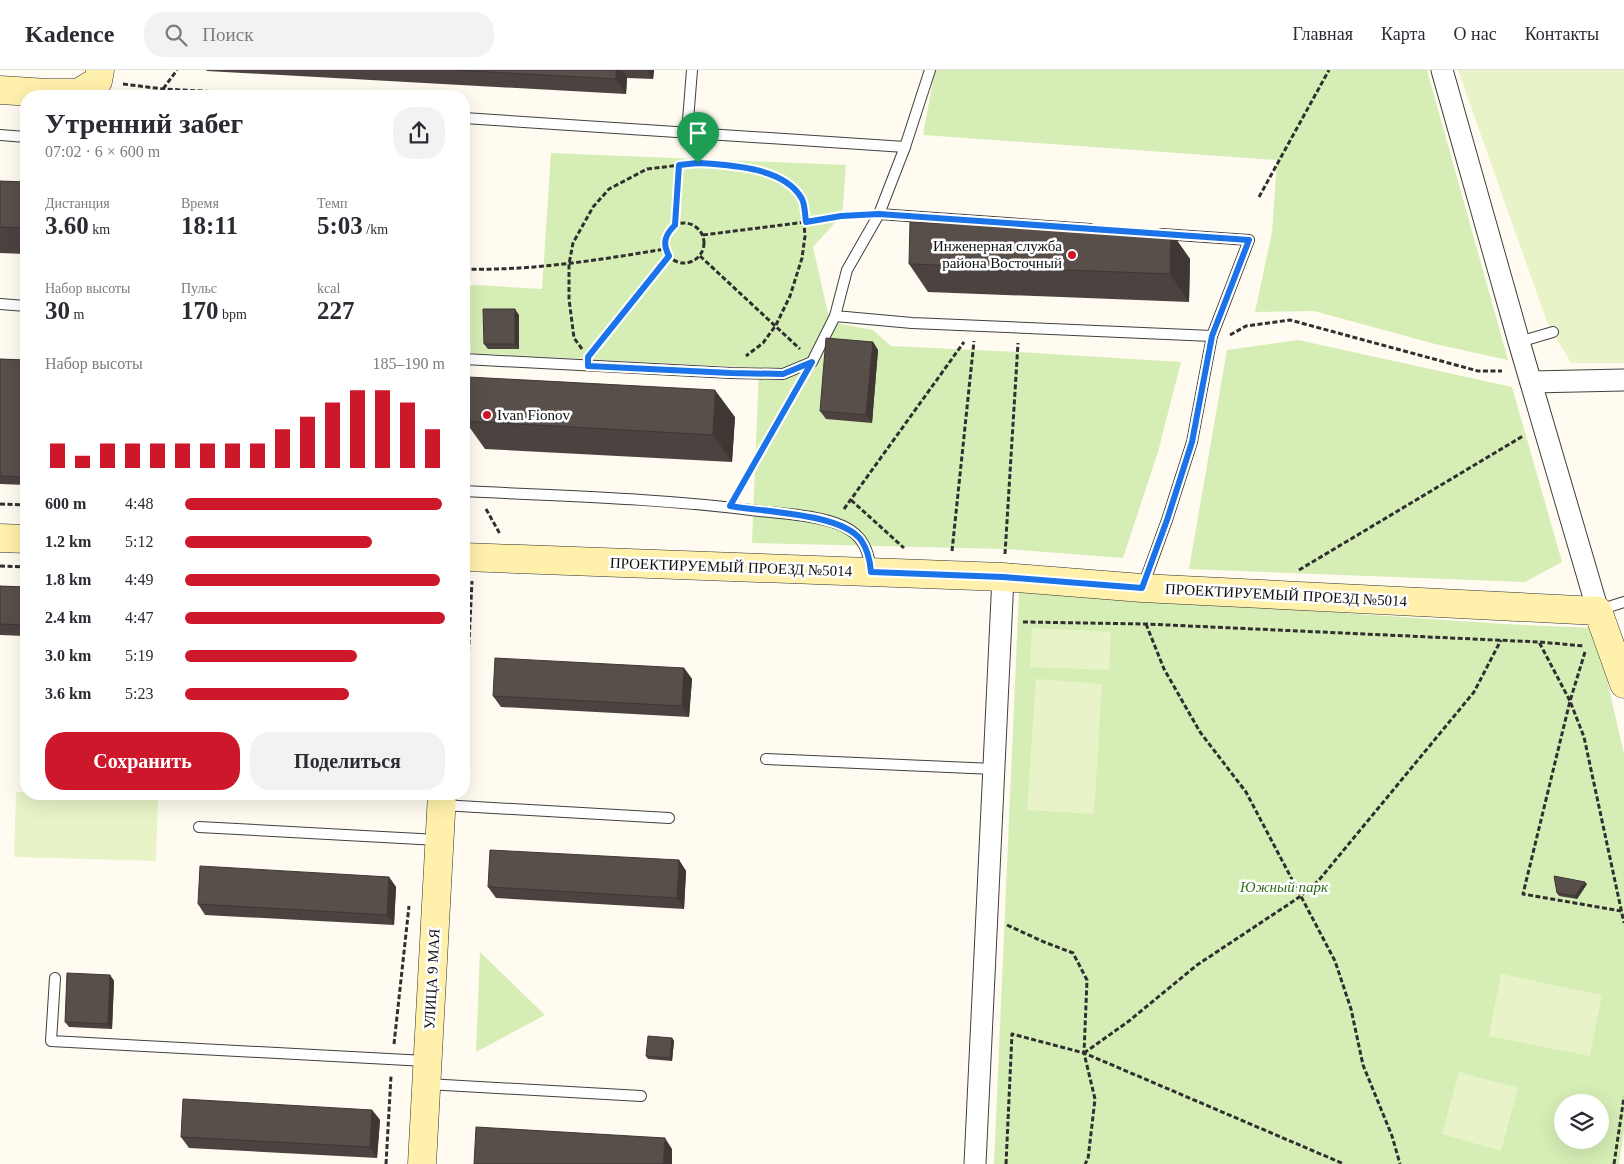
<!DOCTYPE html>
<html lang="ru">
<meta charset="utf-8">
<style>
body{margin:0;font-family:"Times New Roman",serif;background:#f2f2f3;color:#2b2b33;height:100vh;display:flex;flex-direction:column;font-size:19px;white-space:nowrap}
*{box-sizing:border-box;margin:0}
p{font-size:16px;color:#7c7c81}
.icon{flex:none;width:28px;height:28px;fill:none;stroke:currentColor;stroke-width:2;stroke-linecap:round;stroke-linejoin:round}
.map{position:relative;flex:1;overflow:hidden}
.side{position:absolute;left:20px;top:20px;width:450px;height:710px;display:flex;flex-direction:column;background:#fff;border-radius:20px;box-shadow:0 5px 20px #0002}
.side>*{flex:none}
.fabs{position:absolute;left:1554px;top:1024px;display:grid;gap:10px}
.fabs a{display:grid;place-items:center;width:55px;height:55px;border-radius:50%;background:#fff;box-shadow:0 5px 20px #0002;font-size:25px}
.pin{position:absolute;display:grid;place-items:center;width:42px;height:42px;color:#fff;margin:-51px -21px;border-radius:50% 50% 50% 0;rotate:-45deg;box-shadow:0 0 5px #0007}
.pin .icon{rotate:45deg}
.round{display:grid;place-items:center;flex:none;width:52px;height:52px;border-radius:20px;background:#f2f2f3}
.overview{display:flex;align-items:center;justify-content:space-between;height:85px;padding:0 25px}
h1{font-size:28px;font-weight:600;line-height:38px}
.figures{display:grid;grid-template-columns:repeat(3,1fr);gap:8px;height:85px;padding:5px 25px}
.figures div{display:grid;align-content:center}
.figures b{font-size:25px;font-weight:600}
.figures small{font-size:14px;font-weight:400}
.figures p{font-size:14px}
.chart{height:140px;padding:10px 25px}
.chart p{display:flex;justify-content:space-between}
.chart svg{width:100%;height:90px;margin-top:5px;stroke:#cd182b;stroke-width:6}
.cta{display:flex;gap:10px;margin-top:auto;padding:10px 25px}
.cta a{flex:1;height:58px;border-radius:20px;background:#cd182b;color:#fff;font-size:20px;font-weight:600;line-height:58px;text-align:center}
.cta a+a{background:#f2f2f3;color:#2b2b33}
ul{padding:0 25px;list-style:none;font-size:16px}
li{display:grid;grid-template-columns:80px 60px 1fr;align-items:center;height:38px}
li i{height:12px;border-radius:6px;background:#cd182b}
header{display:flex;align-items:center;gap:30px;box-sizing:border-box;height:70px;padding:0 25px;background:#fff;border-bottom:1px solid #e1e1e2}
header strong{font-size:24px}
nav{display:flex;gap:28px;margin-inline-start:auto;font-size:18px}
.search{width:350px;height:45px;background:#f2f2f3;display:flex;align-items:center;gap:12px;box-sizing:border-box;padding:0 18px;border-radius:20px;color:#7c7c81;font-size:19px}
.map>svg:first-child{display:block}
</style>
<header>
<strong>Kadence</strong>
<div class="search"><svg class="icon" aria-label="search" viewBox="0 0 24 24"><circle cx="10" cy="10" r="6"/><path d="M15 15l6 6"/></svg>Поиск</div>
<nav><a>Главная</a><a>Карта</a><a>О нас</a><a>Контакты</a></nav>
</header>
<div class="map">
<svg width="1624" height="1094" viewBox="0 0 1624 1094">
<rect width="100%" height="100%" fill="#fffbf0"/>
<g fill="#d6eeb5" fill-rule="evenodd">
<path d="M935 0H1427L1508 290 1435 274 1314 241 1255 242 1272 162 1277 90 923 65Z"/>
<path d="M551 83 846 95 843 137 841 146 813 177 830 252 873 260 891 276 1018 282 1181 292 1158 382 1123 488 1005 479 752 473 759 298 471 283 466 216 477 215 542 219Z"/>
<path d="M1298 270 1512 317 1562 492 1525 512 1189 499 1227 280Z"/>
<path d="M1019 521 1504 554 1595 558 1624 684V1061L1619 1094H994ZM1562 1032H1600V1070H1562Z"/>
<path d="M480 882 545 945 476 982Z"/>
</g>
<g fill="#e8f4c8">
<path d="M1458 0H1624V293H1571L1547 252Z"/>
<path d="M1032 558 1111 562 1109 600 1030 597Z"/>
<path d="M1036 609 1102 614 1094 744 1027 740Z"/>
<path d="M16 722H26V724L158 727 156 791 14 787Z"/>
<path d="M1501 904 1602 925 1590 986 1489 966Z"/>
<path d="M1459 1002 1518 1018 1501 1081 1442 1064Z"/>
</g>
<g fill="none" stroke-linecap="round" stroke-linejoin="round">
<defs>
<g id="lane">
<path d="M930 0 905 77 879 144 847 200 835 246 912 253 1212 266 1192 372 1167 450 1143 516"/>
<path d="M464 48 905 77"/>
<path d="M687 63 692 0"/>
<path d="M0 65 26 67"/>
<path d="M879 144 1090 159"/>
<path d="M1162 164 1249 170 1212 266"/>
<path d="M0 234 26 236"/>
<path d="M1519 272 1553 262"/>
<path d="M464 289 731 303 783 304 812 292 835 246"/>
<path d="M464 421C559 426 656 428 751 440 781 444 815 444 843 456 864 466 869 482 871 502"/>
<path d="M1599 540 1624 532"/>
<path d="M766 689 994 699"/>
<path d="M442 735 669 748"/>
<path d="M199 757 438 770"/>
<path d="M55 908 51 971 426 991"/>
<path d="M427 1014 641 1026"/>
</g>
<g id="street">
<path d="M1442 0 1519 272 1598 541"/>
<path d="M1531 312 1624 310"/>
<path d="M975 1094 1003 507"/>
</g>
<g id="secondary">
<path d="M0 20 48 23H78L98 11 100 0"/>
<path d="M0 468 26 469"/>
<path d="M464 487 1003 507 1142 518 1598 541 1624 614"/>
<path d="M422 1094 442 724"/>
</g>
</defs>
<use href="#lane" stroke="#414141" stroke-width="12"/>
<use href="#street" stroke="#414141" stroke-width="23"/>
<use href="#secondary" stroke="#303030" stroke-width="29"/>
<g stroke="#303030" stroke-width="3" stroke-dasharray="5 2.5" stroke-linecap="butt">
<path d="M123 14 163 19 300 26"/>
<path d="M162 26 163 19 177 0"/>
<path d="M1259 127 1329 0"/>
<circle cx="684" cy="173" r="20"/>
<path d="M675 155 679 95"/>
<path d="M703 165 861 145"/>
<path d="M700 186 800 279"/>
<path d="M464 199C532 201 598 190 665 179"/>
<path d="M1230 265 1246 256 1290 250 1478 301H1502"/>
<path d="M582 279 574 268 569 229V194L573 173 593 137 609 119 647 99 698 93 749 99 773 104 791 115 802 129 805 166 802 188 790 226 776 255 763 273 746 286"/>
<path d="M593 281 669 186"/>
<path d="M738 422 798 317"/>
<path d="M851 430 904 478"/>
<path d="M0 434 26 435"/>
<path d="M486 439 500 464"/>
<path d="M844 439 964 272"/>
<path d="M952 481 974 271"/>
<path d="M1005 484 1018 273"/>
<path d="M0 496 26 497"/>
<path d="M1299 500 1523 366"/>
<path d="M1023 552 1146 554 1539 572 1570 631 1584 667 1624 853"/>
<path d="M1146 554 1164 599 1200 662 1246 722 1335 891 1351 939 1363 995 1392 1066 1400 1094"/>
<path d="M1540 572 1584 576"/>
<path d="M1585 582 1570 631 1523 824 1621 841"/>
<path d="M464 672 472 511"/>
<path d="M1007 855 1044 872 1073 883 1087 910 1084 983 1095 1029 1088 1089 1085 1094"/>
<path d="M394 974 409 836"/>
<path d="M1084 983 1129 951 1197 895 1301 826 1319 810 1474 622 1501 570"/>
<path d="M386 1094 391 1006"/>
<path d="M1006 1094 1012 964 1084 983 1344 1094"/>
<path d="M1614 1094 1624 1027"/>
</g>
<use href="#lane" stroke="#fff" stroke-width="10"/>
<use href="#street" stroke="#fff" stroke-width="21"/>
<use href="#secondary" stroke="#fff1ab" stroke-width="28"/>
</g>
<g fill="#4c4340">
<path d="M206 0H654L653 9 627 8 626 24 207 1Z"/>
<path d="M0 111 26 112V184L0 183Z"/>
<path d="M1171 162 1190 189 1189 232 928 222 909 194Z"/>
<path d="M519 245V279H488L484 274Z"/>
<path d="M873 272 878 280 872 353 826 349 820 341Z"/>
<path d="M0 289 26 290V415L0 414Z"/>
<path d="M735 347 732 392 485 379 465 351Z"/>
<path d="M0 516 26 517V566L0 565Z"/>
<path d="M684 598 692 609 689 647 501 637 493 626Z"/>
<path d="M679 790 686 801 684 839 496 828 488 817Z"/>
<path d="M389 807 396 817 394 855 205 845 198 834Z"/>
<path d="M1587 814 1577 829 1559 826 1557 823Z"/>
<path d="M110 905 114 911 112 959 69 957 65 952Z"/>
<path d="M672 968 674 971 672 991 648 989 646 986Z"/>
<path d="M372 1040 380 1050 377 1088 189 1078 181 1067Z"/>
</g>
<g fill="#3e3734">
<path d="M616 0H622L627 8 626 24 616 9Z"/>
<path d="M647 0H654L653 9Z"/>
<path d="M1171 162 1190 189 1189 232 1170 204Z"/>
<path d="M515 239 519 245V279L515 274Z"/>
<path d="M873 272 878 280 872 353 866 345Z"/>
<path d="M715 320 735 347 732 392 713 365Z"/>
<path d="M684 598 692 609 689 647 682 636Z"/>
<path d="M679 790 686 801 684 839 677 828Z"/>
<path d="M389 807 396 817 394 855 387 845Z"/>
<path d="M1585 812 1587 814 1577 829 1575 826Z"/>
<path d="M110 905 114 911 112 959 108 954Z"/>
<path d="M672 968 674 971 672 991 670 988Z"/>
<path d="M372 1040 380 1050 377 1088 370 1077Z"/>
<path d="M665 1068 672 1079V1094H663Z"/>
</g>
<g fill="#584e4a" stroke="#3e3734">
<path d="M452 0H616V9Z"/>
<path d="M0 111 26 112V158L0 157Z"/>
<path d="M910 152 1171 162 1170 204 909 194Z"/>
<path d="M483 239H515V274H484Z"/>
<path d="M826 268 873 272 866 345 820 341Z"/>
<path d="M0 289 26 290V407L0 406Z"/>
<path d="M468 307 715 320 713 365 465 351Z"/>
<path d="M0 516 26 517V555L0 554Z"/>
<path d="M495 588 684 598 682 636 493 626Z"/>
<path d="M490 780 679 790 677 828 488 817Z"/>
<path d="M200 796 389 807 387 845 198 834Z"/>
<path d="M1554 806 1585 812 1575 826 1557 823Z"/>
<path d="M67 903 110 905 108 954 65 952Z"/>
<path d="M648 966 672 968 670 988 646 986Z"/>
<path d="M183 1029 372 1040 370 1077 181 1067Z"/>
<path d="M476 1057 665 1068 663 1094H474Z"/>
</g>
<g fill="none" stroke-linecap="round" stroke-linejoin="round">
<defs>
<path id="route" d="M698 93C729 95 785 97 802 129 805 135 805 145 806 152L841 146 879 144 1249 170 1212 266 1192 372 1167 450 1142 518 1003 507 871 502C870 490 868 480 861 470 841 443 762 442 730 436L812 292 783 304 731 303 588 296V287L669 186C662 173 665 165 675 155L679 95Z"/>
</defs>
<use href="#route" stroke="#fff" stroke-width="10"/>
<use href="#route" stroke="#1a73e8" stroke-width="6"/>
</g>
<g fill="#cd182b" stroke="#fff" stroke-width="2">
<circle cx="1072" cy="185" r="5"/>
<circle cx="487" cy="345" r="5"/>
</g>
<g text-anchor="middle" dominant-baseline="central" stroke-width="5" stroke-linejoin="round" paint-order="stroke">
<g font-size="15" fill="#0e0e0e" stroke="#fff" text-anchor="end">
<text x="1062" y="176">Инженерная служба<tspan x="1062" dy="17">района Восточный</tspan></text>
<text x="497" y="345" text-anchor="start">Ivan Fionov</text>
</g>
<g font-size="15" fill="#0e0e0e" stroke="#fff">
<text transform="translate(731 497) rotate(2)">ПРОЕКТИРУЕМЫЙ ПРОЕЗД №5014</text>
<text transform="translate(1286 525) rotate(3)">ПРОЕКТИРУЕМЫЙ ПРОЕЗД №5014</text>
<text transform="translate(432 909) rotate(-87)">УЛИЦА 9 МАЯ</text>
</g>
<g font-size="15" font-style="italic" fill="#2f6d18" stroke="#fff">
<text x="1284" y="817">Южный парк</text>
</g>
</g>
</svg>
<div class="fabs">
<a><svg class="icon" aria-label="layers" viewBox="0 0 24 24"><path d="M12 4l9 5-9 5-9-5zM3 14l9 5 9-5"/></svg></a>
</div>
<div class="pin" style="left:698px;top:93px;background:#1e9e55"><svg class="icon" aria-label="arrive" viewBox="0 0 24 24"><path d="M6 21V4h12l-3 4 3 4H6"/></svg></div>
<section class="side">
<div class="overview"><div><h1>Утренний забег</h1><p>07:02 · 6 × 600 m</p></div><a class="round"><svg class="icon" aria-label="share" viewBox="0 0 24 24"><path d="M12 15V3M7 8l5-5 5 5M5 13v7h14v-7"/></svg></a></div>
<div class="figures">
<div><p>Дистанция</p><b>3.60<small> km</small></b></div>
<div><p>Время</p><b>18:11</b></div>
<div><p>Темп</p><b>5:03<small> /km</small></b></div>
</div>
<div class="figures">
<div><p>Набор высоты</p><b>30<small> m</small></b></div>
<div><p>Пульс</p><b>170<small> bpm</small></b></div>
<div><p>kcal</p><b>227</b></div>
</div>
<div class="chart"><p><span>Набор высоты</span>185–190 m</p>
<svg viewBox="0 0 160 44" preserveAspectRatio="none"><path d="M5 44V32M15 44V38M25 44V32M35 44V32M45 44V32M55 44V32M65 44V32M75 44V32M85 44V32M95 44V25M105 44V19M115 44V12M125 44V6M135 44V6M145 44V12M155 44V25"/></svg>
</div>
<ul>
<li><b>600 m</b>4:48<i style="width:99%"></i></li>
<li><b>1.2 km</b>5:12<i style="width:72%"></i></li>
<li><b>1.8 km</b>4:49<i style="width:98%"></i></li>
<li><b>2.4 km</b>4:47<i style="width:100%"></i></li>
<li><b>3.0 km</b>5:19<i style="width:66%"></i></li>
<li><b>3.6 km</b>5:23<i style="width:63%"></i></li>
</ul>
<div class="cta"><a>Сохранить</a><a>Поделиться</a></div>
</section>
</div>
